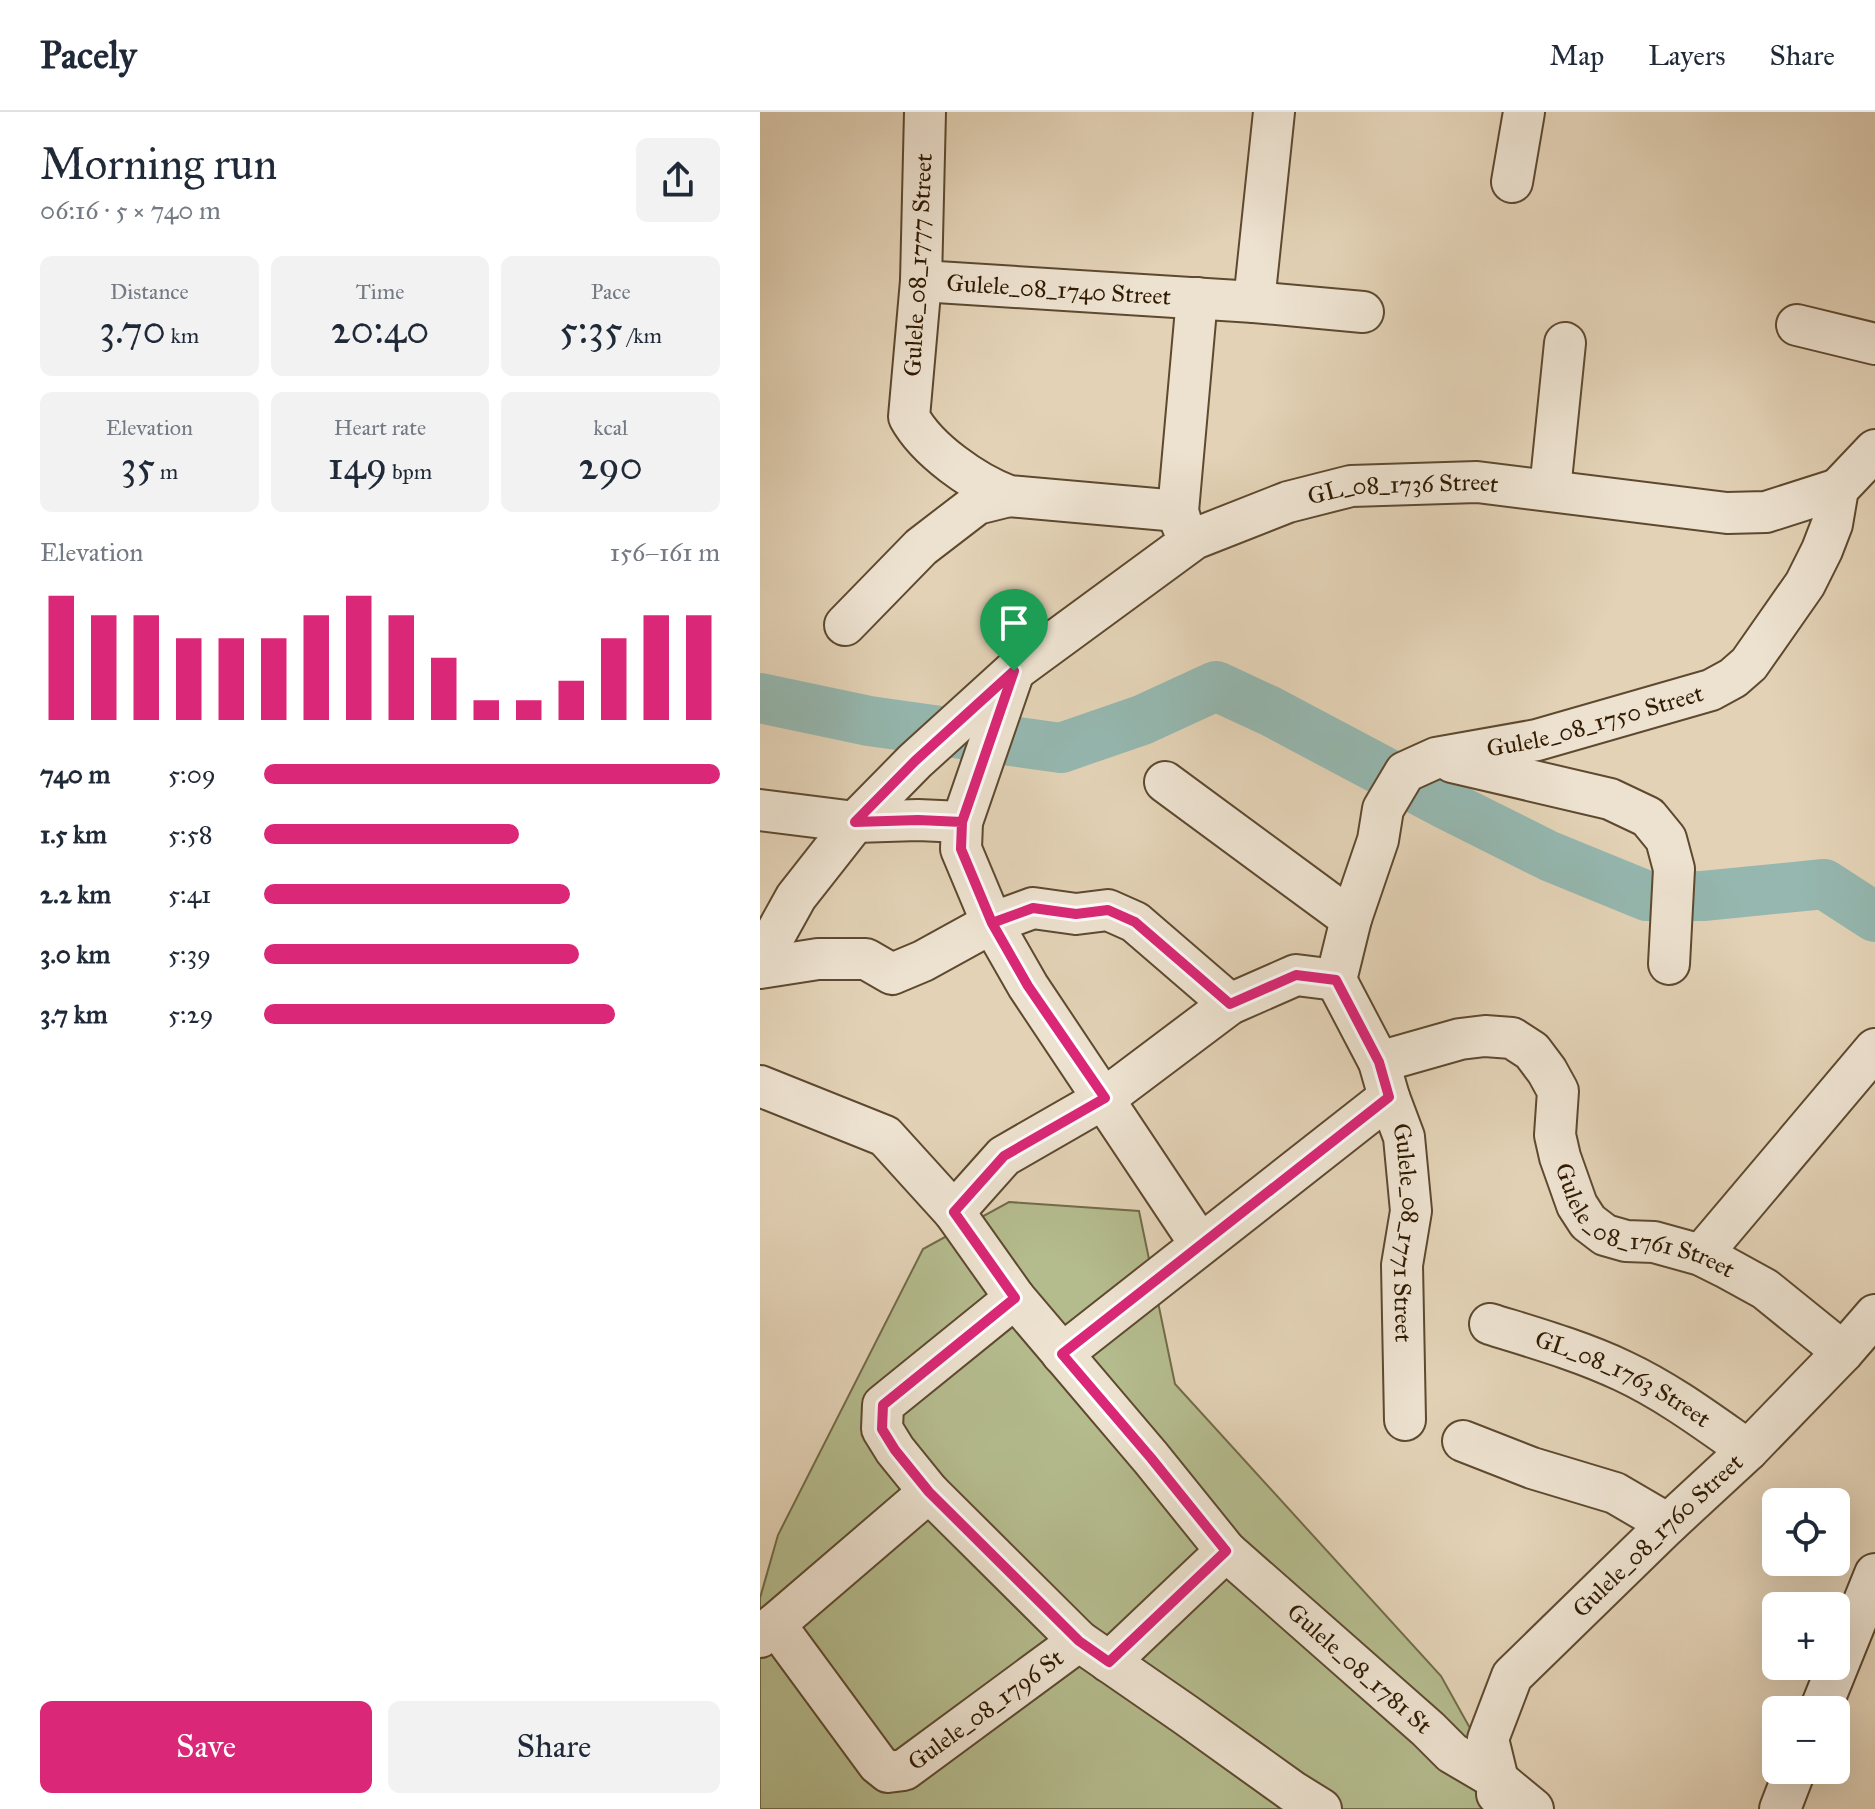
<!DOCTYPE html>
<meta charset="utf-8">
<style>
body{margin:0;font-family:"IM FELL Great Primer",serif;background:#f2f2f3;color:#1f2937;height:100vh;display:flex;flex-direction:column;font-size:30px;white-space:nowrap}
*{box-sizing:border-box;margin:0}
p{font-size:26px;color:#747a83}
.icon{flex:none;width:44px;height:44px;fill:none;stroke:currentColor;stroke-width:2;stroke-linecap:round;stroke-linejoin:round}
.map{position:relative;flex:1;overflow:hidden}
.panel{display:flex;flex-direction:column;background:#fff;width:760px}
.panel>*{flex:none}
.tools{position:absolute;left:1002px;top:1376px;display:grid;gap:16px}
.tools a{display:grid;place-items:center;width:88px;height:88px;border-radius:12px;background:#fff;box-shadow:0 8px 32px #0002;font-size:40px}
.pin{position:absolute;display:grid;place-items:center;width:68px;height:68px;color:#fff;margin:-82px -34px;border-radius:50% 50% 50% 0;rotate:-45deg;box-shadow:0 0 8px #0007}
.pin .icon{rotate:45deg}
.round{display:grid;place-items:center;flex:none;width:84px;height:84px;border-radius:12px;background:#f2f2f3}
.headline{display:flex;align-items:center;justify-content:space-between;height:136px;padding:0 40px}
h1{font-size:44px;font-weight:600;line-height:60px}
.stats{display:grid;grid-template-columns:repeat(3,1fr);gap:12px;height:136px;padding:8px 40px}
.stats div{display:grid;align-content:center;border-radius:12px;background:#f2f2f3;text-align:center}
.stats b{font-size:40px;font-weight:600}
.stats small{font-size:22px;font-weight:400}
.stats p{font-size:22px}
.chart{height:224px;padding:16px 40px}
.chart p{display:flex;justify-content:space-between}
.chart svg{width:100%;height:144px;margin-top:8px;stroke:#db2777;stroke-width:6}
.cta{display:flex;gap:16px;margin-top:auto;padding:16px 40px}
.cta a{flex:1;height:92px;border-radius:12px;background:#db2777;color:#fff;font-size:32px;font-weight:600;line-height:92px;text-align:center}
.cta a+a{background:#f2f2f3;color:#1f2937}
ul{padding:0 40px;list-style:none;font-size:26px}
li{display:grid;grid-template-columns:128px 96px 1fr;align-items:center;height:60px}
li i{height:20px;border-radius:10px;background:#db2777}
header{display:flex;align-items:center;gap:48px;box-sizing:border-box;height:112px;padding:0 40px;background:#fff;border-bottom:2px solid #e0e1e3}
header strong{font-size:38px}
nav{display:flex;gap:44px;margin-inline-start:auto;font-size:28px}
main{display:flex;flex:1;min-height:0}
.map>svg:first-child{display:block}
</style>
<header>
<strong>Pacely</strong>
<nav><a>Map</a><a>Layers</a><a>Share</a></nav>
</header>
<main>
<section class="panel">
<div class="headline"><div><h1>Morning run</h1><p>06:16 · 5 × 740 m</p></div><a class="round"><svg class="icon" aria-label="share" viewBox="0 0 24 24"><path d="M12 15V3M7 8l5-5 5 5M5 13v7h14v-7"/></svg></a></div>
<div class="stats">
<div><p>Distance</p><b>3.70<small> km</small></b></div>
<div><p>Time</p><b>20:40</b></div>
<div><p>Pace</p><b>5:35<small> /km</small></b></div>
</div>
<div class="stats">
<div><p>Elevation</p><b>35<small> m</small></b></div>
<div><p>Heart rate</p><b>149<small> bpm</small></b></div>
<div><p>kcal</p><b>290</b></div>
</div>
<div class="chart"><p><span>Elevation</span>156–161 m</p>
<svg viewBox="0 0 160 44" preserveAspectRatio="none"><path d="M5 44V6M15 44V12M25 44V12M35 44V19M45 44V19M55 44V19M65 44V12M75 44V6M85 44V12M95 44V25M105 44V38M115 44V38M125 44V32M135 44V19M145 44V12M155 44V12"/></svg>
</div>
<ul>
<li><b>740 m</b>5:09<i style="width:100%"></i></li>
<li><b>1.5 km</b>5:58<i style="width:56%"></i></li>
<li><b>2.2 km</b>5:41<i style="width:67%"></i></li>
<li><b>3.0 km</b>5:39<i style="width:69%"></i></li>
<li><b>3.7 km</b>5:29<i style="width:77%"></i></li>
</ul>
<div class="cta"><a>Save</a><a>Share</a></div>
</section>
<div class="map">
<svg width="1115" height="1697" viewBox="0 0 1115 1697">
<rect width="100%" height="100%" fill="#e3d2b6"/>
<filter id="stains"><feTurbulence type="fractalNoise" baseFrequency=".0025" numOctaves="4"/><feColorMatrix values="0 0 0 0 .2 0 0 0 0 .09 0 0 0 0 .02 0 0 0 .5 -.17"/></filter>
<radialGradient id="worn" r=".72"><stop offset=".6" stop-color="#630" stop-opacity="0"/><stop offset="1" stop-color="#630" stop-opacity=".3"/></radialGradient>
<path fill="#b4bb8d" stroke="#726b48" stroke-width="2" d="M249 1090 379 1099 415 1272 681 1564 755 1697H0V1486L18 1423 163 1137Z"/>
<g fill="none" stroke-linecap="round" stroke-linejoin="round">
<path stroke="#95b7af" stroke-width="50" d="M0 586 109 609 301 636 382 608 456 574 510 599 687 693 789 744 887 784H943L1064 772 1115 805"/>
<defs>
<g id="minor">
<path d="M165 0 161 169 149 305C167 338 214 371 249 384L418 399"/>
<path d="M752 70 764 0"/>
<path id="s1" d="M161 169 494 190 603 200"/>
<path d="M494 190 514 0"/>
<path d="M1037 213 1115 232"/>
<path d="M790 378 805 231"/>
<path d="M430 422 422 413 418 399 437 186"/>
<path d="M85 513 161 435 217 392 249 384"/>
<path d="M253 562 202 710 201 737 232 811 268 874 440 1132"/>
<path d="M692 650 850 687 888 705 906 727 914 757 909 852"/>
<path d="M405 670 591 807"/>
<path d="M0 698 95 710 158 708 202 710"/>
<path id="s2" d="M0 850 36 785 95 710 155 649 254 559 434 427 528 390 591 374 717 370 967 401 1006 400 1078 377"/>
<path d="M0 856 58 847H106L132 862 163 849 232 811 273 796 316 802 348 798 375 810 470 892"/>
<path id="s3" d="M576 868 591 807 618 728 623 697 645 660 676 646 777 628 951 578 973 566 989 552 1045 472 1062 438 1072 412 1078 377 1115 338"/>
<path id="s4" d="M576 868 619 950 629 985 644 1025 651 1099 642 1153 645 1308"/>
<path id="s5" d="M619 950 700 927 725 924 752 926 772 939 787 959 798 979 795 1023 800 1045 817 1093 828 1110 845 1123 866 1129 894 1130 941 1143 965 1155 1005 1177 1083 1240"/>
<path id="s6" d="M0 974 125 1024 194 1100 255 1186 391 1346 466 1439 668 1617 692 1641 738 1668 773 1697"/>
<path d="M194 1100 244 1044 345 986 470 892 536 863 576 868"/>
<path d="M941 1143 1115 937"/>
<path d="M255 1186 123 1293 122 1317 135 1338 169 1380 319 1529 426 1603 532 1679 561 1697"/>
<path id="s7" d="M730 1212C775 1226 821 1239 863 1259 908 1280 948 1310 988 1338"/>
<path d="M302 1242 629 985"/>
<path d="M703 1329 772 1356 855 1381 908 1412"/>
<path id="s8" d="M15 1512 118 1652 128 1660 144 1658 319 1529"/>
<path d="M0 1525 169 1380"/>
<path d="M349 1550 466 1439"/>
<path d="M1060 1598 1115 1462"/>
<path id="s9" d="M737 1682 738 1668 728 1627 752 1564 908 1412 988 1338 1083 1240 1115 1203"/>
<path d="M1020 1697 1035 1658"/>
</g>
</defs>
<use href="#minor" stroke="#5e492f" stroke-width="44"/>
<use href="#minor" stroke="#ede2d0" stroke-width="40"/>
</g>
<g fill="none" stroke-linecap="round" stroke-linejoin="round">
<defs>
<path id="route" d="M254 559 202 710 201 737 232 811 268 874 345 986 244 1044 194 1100 255 1186 123 1293 122 1317 135 1338 169 1380 319 1529 349 1550 466 1439 391 1346 302 1242 629 985 619 950 576 868 536 863 470 892 375 810 348 798 316 802 273 796 232 811 201 737 202 710 158 708 95 710 155 649 254 559"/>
</defs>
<use href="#route" stroke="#fff" stroke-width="16"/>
<use href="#route" stroke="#db2777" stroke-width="10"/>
</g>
<g text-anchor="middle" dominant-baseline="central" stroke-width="6" stroke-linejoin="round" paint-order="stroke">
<g font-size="24" fill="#311b02" stroke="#ede2d0">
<text transform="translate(158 153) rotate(-87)">Gulele_08_1777 Street</text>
<text stroke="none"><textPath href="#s1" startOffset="138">Gulele_08_1740 Street</textPath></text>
<text stroke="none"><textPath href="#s2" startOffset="830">GL_08_1736 Street</textPath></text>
<text stroke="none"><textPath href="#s3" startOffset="418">Gulele_08_1750 Street</textPath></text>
<text stroke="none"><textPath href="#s5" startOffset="392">Gulele_08_1761 Street</textPath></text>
<text stroke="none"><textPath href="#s4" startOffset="268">Gulele_08_1771 Street</textPath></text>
<text stroke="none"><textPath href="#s7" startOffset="144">GL_08_1763 Street</textPath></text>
<text stroke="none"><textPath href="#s9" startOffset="326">Gulele_08_1760 Street</textPath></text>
<text stroke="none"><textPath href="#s6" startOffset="850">Gulele_08_1781 St</textPath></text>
<text stroke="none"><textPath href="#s8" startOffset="304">Gulele_08_1796 St</textPath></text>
</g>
</g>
<rect width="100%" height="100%" filter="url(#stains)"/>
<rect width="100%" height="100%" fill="url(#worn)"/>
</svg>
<div class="tools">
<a><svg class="icon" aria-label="locate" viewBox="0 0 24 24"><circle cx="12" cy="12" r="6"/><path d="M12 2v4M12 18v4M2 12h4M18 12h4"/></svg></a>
<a>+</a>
<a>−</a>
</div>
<div class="pin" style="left:254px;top:559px;background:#1e9e55"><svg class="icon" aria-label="arrive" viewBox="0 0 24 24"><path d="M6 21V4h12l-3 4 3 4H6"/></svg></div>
</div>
</main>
